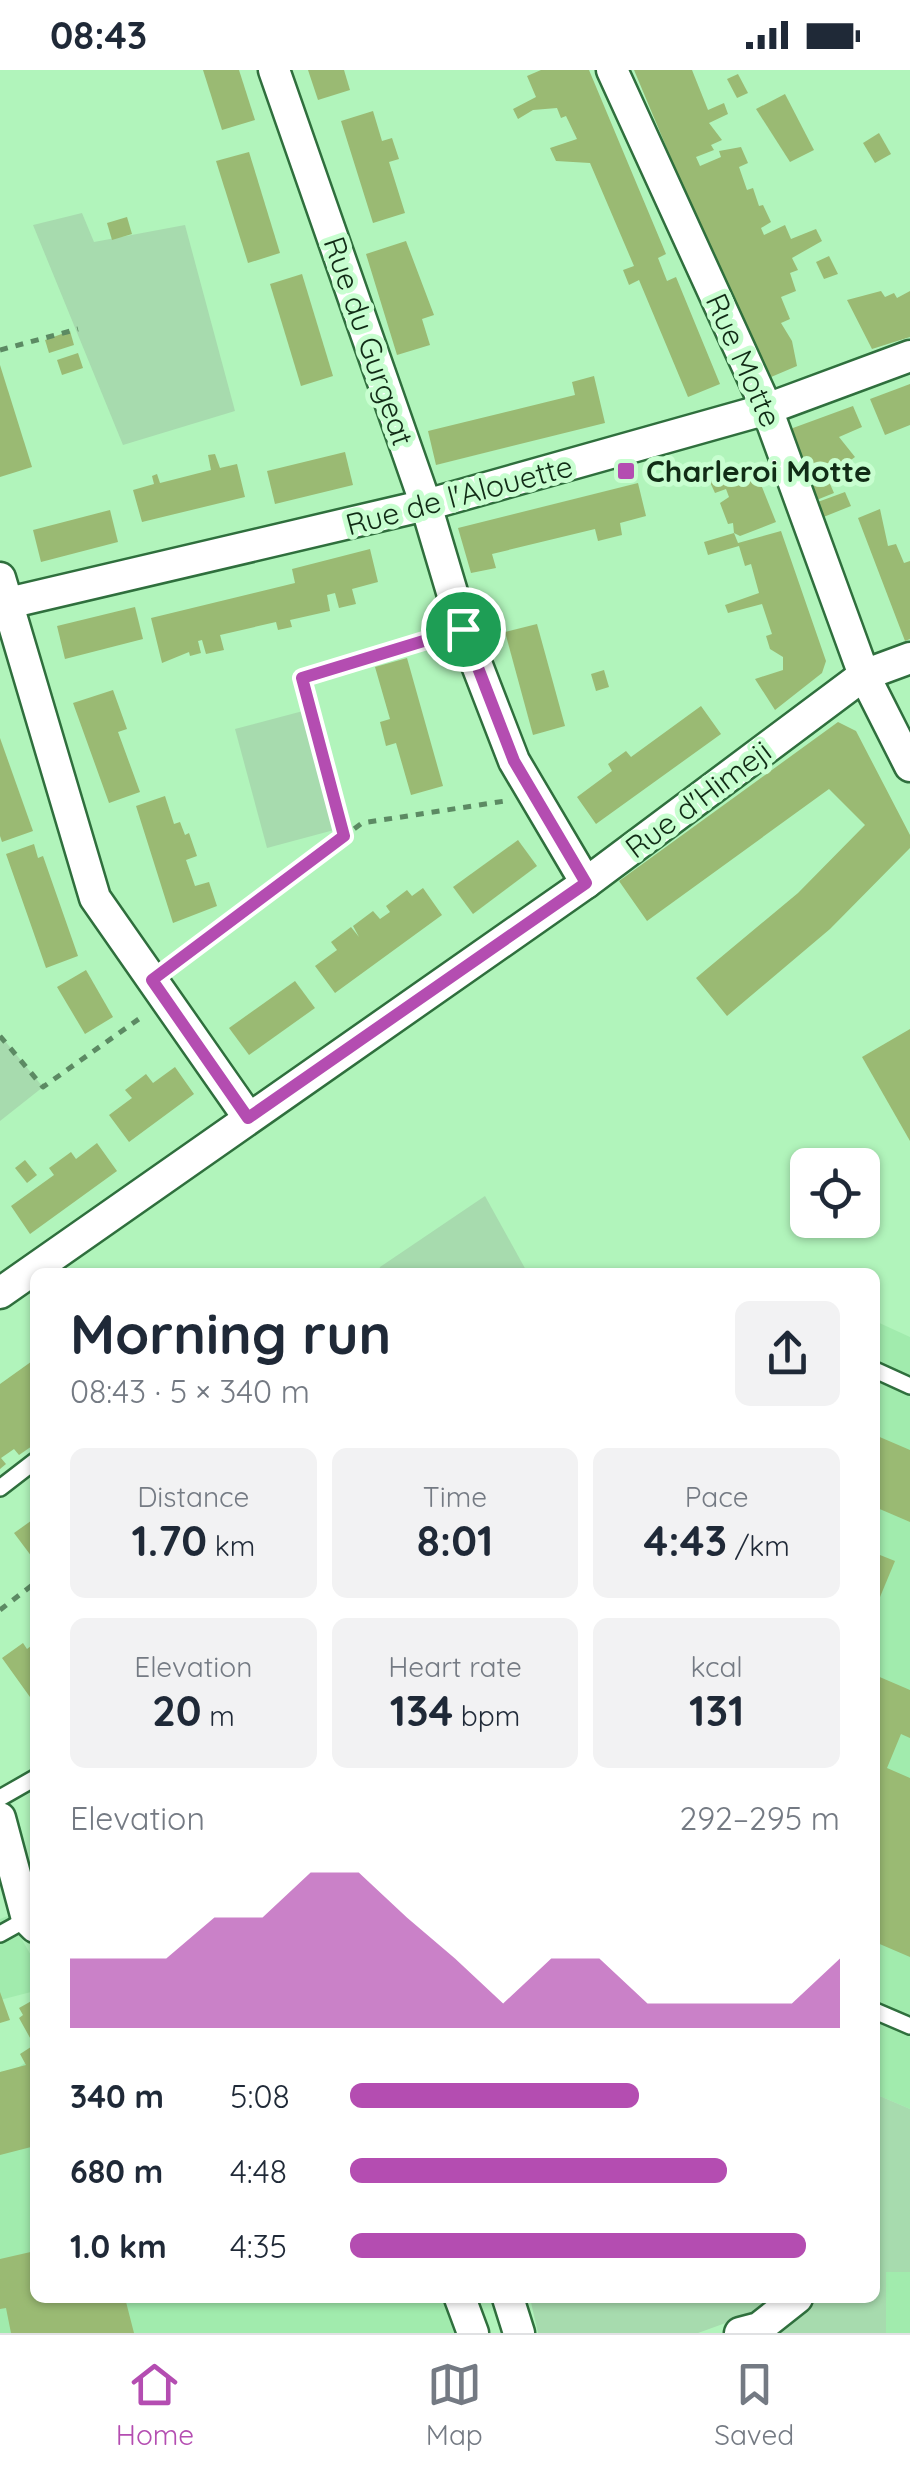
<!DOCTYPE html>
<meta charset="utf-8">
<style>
body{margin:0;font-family:Quicksand,sans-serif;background:#f2f2f3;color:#1f2937;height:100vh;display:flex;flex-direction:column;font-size:38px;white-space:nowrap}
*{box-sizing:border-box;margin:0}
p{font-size:32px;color:#747a83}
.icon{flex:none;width:55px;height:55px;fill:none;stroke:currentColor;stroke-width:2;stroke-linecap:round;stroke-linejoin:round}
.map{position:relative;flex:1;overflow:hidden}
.details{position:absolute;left:30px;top:1198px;width:850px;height:1035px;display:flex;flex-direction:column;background:#fff;border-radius:15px;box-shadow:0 2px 8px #0004}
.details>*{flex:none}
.fabs{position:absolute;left:790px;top:1078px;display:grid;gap:20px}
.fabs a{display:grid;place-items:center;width:90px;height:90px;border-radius:15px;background:#fff;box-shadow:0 2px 8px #0004;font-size:50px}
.pin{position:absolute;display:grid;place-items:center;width:85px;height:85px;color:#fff;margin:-42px;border:5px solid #fff;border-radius:50%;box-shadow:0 2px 10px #0007}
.round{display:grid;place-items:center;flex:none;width:105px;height:105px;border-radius:15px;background:#f2f2f3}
.head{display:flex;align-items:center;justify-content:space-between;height:170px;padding:0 40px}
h1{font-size:55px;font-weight:700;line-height:75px}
.figures{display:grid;grid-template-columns:repeat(3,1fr);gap:15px;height:170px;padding:10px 40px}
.figures div{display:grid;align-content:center;border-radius:15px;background:#f2f2f3;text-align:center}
.figures b{font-size:42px;font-weight:700}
.figures small{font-size:28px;font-weight:400}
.figures p{font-size:28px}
.chart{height:280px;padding:20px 40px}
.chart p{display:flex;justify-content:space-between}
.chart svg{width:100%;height:180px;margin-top:10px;fill:#b44db1;opacity:.7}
ul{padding:0 40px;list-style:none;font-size:32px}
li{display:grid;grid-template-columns:160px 120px 1fr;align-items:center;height:75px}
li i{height:25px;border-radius:12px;background:#b44db1}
.status{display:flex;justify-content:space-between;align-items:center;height:70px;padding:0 50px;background:#fff;direction:ltr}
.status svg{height:28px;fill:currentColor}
.tab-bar{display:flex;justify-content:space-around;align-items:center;height:140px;border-top:2px solid #e0e1e3;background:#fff;font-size:28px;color:#747a83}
.tab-bar a{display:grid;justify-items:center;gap:5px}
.tab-bar .active{color:#b44db1}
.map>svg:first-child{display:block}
</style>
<div class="status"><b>08:43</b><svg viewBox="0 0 49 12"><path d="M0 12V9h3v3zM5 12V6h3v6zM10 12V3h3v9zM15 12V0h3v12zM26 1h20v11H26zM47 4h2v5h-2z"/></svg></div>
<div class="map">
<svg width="910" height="2263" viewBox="0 0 910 2263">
<rect width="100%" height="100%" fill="#b1f4bb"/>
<g fill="#a1ebad">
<path d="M875 1251 910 1267V2039L875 2024Z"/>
<path d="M8 1846 35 1892V1921L0 1930V1849Z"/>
<path d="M35 1986V2228L443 2230 454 2263H0V2002L16 1999Z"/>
<path d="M886 2201 910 2202V2263H886Z"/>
</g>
<g fill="#a7dbae">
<path d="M82 143 94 172 185 155 235 341 123 375 33 155Z"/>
<path d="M303 641 334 760 267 778 235 659Z"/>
<path d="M0 965 43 1017 0 1051Z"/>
<path d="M485 1126 527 1202H378L380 1197Z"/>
<path d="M875 2024 910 2039V2202H886V2263H772L807 2228H875Z"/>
<path d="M530 2228H781L778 2234 698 2263H538Z"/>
</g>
<g fill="#9aba73">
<path d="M203 0H239L255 50 222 60Z"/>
<path d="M308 0H344L350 20 318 30Z"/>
<path d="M541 0H589L666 184 658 188 667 211 676 207 720 314 688 327 639 210 629 215 623 200 634 196 590 93 556 91 550 78 577 69 566 46 561 48 557 38 533 40 518 49 513 39 536 27 527 6Z"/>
<path d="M634 0H692L708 40 724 33 728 44 709 53 722 70 711 75 714 80 696 87 700 96 721 87 719 81 741 77 748 93 739 97 747 120 753 118 759 136 763 135 771 152 761 158 764 165 785 155 791 169 816 159 822 171 792 188 798 200 790 203 796 221 781 227 790 249 781 253 792 271 797 296 764 310Z"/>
<path d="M738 4 748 23 737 28 727 9Z"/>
<path d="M785 24 814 80 790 92 756 39Z"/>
<path d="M373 41 382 71 392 68 399 89 389 92 405 143 373 153 341 51Z"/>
<path d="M879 63 891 84 875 93 863 73Z"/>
<path d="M249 82 280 183 248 193 216 91Z"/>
<path d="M127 147 132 164 112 170 107 153Z"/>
<path d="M406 171 434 245 422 249 430 275 397 285 366 184Z"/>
<path d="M829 186 838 204 824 209 816 192Z"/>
<path d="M302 204 333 306 301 316 270 214Z"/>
<path d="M881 221 885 227 894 223 897 228 910 221V267L872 279 847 230Z"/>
<path d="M70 261 74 275 49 283 45 270Z"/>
<path d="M78 283 83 298 62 305 57 290Z"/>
<path d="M0 295 32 397 0 407Z"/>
<path d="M594 306 605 353 436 395 428 361 575 325 572 312Z"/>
<path d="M910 314V355L885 365 870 329Z"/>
<path d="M853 336 862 357 839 367 855 387 827 407 834 423 814 431 788 369 793 358Z"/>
<path d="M345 382 353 415 275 434 267 401Z"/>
<path d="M215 384 220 398 237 394 245 427 142 452 133 420 154 414 152 406 157 404 160 413 211 400 208 385Z"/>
<path d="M752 392 776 452 740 466 734 463 733 453 728 454 720 433 729 427 726 419 715 423 709 410Z"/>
<path d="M638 413 646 446 620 453 622 465 598 471 595 459 492 484 496 498 471 503 458 458Z"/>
<path d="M845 422 851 436 821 448 815 433Z"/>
<path d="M880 439 888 476 896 474 904 493 910 491V569L905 571 858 448Z"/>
<path d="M110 440 118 472 41 492 33 460Z"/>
<path d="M781 461 826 591 822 603 775 640 755 609 783 600V587L770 579 766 566 772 564 762 534 728 543 725 535 759 523 751 494 745 496 739 476 708 485 704 472 734 463 738 473Z"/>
<path d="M370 479 378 512 352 519 356 534 339 538 335 523 327 525 330 541 290 550 292 557 278 560 276 552 220 565 224 580 206 584 202 570 198 571 201 583 190 586 189 582 162 593 151 548 295 513 292 499Z"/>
<path d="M135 537 143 569 65 589 57 556Z"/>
<path d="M537 554 565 656 533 665 505 562Z"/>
<path d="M407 588 443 716 411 725 396 673 386 676 380 652 390 649 375 597Z"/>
<path d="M604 600 609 617 596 621 591 604Z"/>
<path d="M113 620 127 659 118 662 140 722 109 733 73 633Z"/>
<path d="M701 636 721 664 596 754 577 727 612 701 608 694 626 681 631 687Z"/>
<path d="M838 652 856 661 910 765V778L830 859 727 946 696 908 798 823 865 755 829 719 647 851 619 811Z"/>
<path d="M0 668 33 761 2 772 0 766Z"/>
<path d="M165 726 174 754 180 752 185 765 189 763 197 786 186 790 195 816 209 812 217 836 173 853 136 736Z"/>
<path d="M518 770 537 796 473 844 453 817Z"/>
<path d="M34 774 38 788 43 786 78 886 46 898 6 784Z"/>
<path d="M423 818 442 845 335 923 315 896 337 880 331 872 351 857 359 867 353 856 373 841 380 849 390 842 386 836 407 820 412 826Z"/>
<path d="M86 900 113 947 85 964 57 917Z"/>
<path d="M295 911 315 938 249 985 229 958Z"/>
<path d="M910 959V1071L862 987Z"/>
<path d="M175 997 194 1024 129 1072 109 1045 132 1028 125 1020 146 1004 153 1013Z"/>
<path d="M97 1073 117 1101 30 1164 11 1136 54 1105 49 1098 71 1082 76 1089Z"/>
<path d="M25 1090 37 1105 27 1113 15 1098Z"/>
<path d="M35 1289V1374L19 1385 14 1379 1 1388 6 1394 0 1399V1314Z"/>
<path d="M875 1365 910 1380V1452L875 1437Z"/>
<path d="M35 1448V1491L14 1463Z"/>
<path d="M875 1483 895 1491 875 1539Z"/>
<path d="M23 1573 27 1579 35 1573V1634L2 1588Z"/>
<path d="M875 1605 910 1620V1668L901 1664 887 1698 910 1708V1887L875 1872Z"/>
<path d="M0 1922 10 1950 0 1953Z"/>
<path d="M35 1929V2076L0 2085V2002L26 1995 20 1984 34 1975 19 1948 23 1945 19 1938Z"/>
<path d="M35 2181V2228H125L134 2263H11L6 2238 0 2239V2189Z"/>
</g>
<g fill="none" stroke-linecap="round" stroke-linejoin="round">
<defs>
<g id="service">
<path d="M875 1300 910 1316"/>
<path d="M0 1418 35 1391"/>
<path d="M0 1728 35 1708"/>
<path d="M0 1864 27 1849"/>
<path d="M875 1941 910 1956"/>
</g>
<g id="minor">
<path d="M274 0 426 435 463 559 514 691 586 813"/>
<path d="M612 0 767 339 864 605 910 696"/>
<path d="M0 508 95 828 248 1047"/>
<path d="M0 535 426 435 767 339 910 286"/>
<path d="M0 1223 586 813 864 605 910 588"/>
<path d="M0 1748 27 1849 35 1857"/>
<path d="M460 2228 473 2263"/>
<path d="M508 2228 519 2263"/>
<path d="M740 2263 759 2258 797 2228"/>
</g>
</defs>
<use href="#service" stroke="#2f6f3d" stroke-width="20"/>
<use href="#minor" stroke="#2f6f3d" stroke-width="35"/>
<g stroke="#5c8a63" stroke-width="5" stroke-dasharray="8 8" stroke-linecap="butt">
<path d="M0 280 78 259"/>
<path d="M344 766 302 608 439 567"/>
<path d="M175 893 362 753 505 731"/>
<path d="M0 966 43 1017 143 946"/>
<path d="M0 1540 35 1513"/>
</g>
<use href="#service" stroke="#fff" stroke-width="15"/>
<use href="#minor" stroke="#fff" stroke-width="30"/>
</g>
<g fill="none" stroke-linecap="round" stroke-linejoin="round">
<defs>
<path id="route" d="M463 559 514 691 586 813 248 1048 152 910 344 766 302 608Z"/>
</defs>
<use href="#route" stroke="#fff" stroke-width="20"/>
<use href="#route" stroke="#b44db1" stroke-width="12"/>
</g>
<rect fill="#b44db1" stroke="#c8fed0" stroke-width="4" x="616" y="391" width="20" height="20" rx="5"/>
<g text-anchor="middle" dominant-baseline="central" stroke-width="10" stroke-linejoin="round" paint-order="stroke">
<g font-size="30" fill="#112c16" stroke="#c8fed0">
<text transform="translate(369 271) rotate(71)">Rue du Gurgeat</text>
<text transform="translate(744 290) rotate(66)">Rue Motte</text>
<text transform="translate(459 425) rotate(-15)">Rue de l'Alouette</text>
<text transform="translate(698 729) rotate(-37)">Rue d'Himeji</text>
</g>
<g font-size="30" font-weight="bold" fill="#112c16" stroke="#c8fed0" text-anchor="start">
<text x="646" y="401">Charleroi Motte</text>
</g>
</g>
</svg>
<div class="fabs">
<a><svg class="icon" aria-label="locate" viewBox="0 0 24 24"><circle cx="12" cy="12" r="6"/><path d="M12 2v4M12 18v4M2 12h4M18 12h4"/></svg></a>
</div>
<div class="pin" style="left:463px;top:559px;background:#1e9e55"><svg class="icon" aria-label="arrive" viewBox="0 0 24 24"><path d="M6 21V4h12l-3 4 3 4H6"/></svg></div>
<section class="details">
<div class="head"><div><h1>Morning run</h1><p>08:43 · 5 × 340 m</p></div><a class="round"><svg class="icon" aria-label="share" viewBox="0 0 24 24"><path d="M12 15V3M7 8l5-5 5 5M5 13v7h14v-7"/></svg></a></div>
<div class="figures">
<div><p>Distance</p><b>1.70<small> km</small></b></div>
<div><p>Time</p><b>8:01</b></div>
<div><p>Pace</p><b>4:43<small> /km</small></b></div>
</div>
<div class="figures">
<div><p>Elevation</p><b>20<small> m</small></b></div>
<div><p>Heart rate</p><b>134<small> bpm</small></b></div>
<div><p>kcal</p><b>131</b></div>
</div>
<div class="chart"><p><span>Elevation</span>292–295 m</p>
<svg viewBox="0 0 160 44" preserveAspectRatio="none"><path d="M0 44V27L10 27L20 27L30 17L40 17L50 6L60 6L70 17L80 27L90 38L100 27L110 27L120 38L130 38L140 38L150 38L160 27V44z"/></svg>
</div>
<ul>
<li><b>340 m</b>5:08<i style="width:59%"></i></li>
<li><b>680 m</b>4:48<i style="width:77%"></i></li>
<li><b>1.0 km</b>4:35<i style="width:93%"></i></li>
</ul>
</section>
</div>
<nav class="tab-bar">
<a class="active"><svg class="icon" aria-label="home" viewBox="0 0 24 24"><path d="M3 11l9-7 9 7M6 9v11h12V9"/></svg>Home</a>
<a><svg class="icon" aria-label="map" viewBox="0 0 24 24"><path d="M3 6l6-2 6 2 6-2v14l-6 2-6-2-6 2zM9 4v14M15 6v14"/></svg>Map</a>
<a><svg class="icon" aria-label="saved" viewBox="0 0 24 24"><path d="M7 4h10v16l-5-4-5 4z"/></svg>Saved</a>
</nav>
